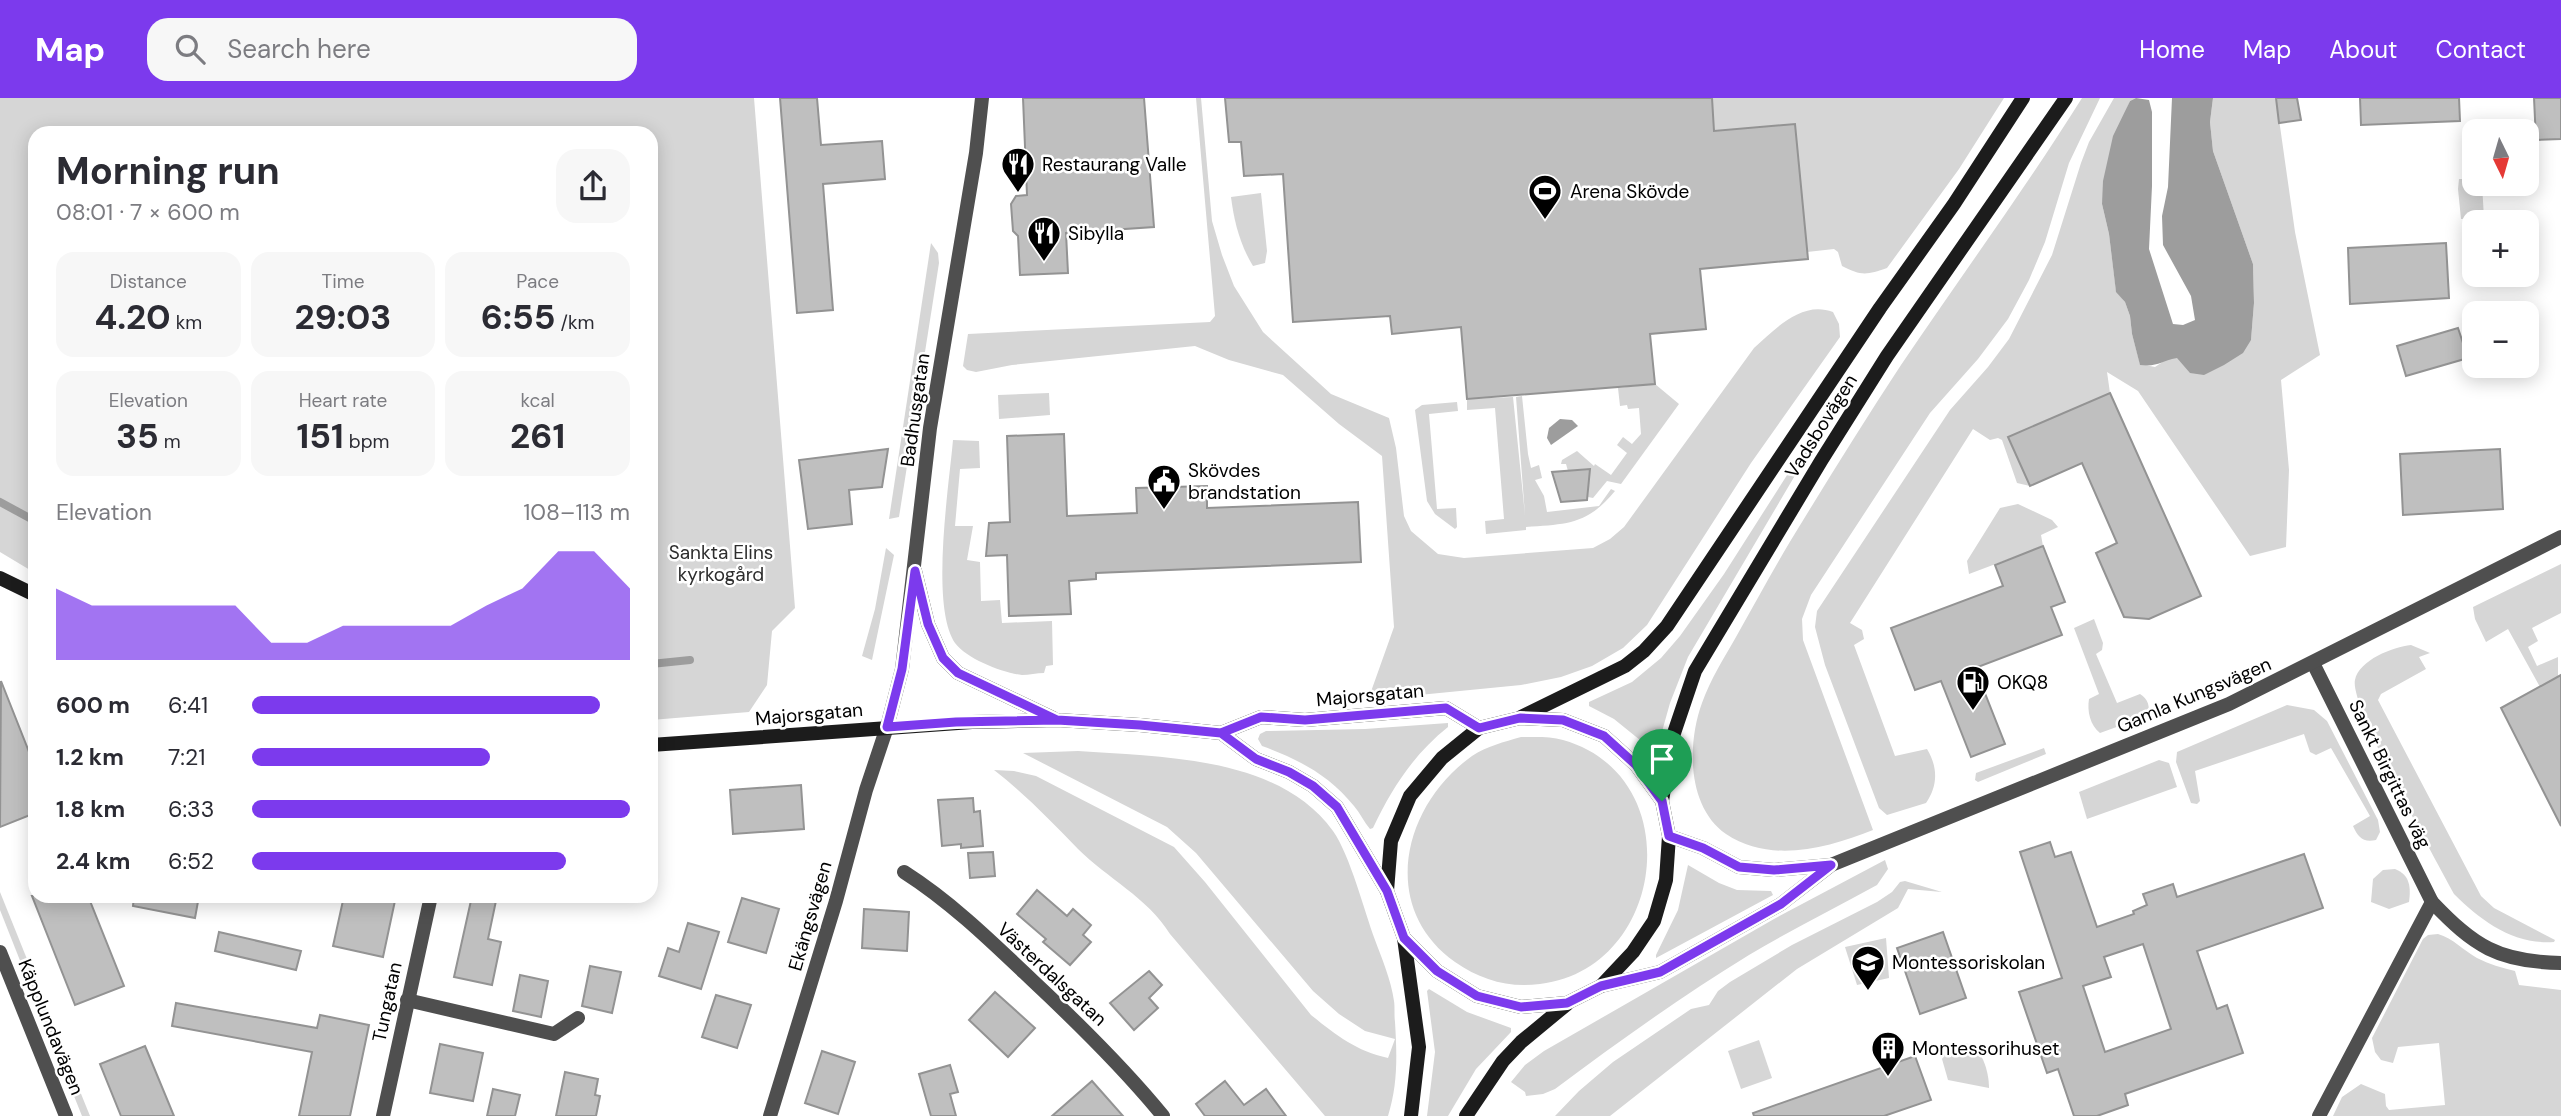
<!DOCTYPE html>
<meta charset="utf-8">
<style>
body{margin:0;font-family:"DM Sans",sans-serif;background:#f7f7f7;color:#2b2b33;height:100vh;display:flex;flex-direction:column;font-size:26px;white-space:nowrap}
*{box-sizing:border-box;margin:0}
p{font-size:23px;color:#7c7c81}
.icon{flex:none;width:38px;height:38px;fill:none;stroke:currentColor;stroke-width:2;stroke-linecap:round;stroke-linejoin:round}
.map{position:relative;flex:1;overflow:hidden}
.panel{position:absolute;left:28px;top:28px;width:630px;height:777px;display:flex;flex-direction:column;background:#fff;border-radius:21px;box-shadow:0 4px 18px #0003}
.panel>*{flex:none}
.needle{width:46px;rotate:175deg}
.fabs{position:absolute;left:2462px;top:21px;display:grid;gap:14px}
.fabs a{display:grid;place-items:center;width:77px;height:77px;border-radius:14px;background:#fff;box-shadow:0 4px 18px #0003;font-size:35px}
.pin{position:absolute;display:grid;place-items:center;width:60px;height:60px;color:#fff;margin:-72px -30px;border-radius:50% 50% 50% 0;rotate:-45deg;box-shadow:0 0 7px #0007}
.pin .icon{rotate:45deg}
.round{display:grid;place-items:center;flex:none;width:74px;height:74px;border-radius:21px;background:#f7f7f7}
.overview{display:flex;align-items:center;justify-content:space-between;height:119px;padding:0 28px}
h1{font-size:38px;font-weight:700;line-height:52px}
.metrics{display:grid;grid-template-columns:repeat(3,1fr);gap:10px;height:119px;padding:7px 28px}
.metrics div{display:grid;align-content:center;border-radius:18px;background:#f7f7f7;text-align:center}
.metrics b{font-size:35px;font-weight:700}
.metrics small{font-size:19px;font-weight:400}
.metrics p{font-size:19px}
.chart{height:196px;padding:14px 28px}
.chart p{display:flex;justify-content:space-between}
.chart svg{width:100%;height:126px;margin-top:7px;fill:#7c3aed;opacity:.7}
ul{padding:0 28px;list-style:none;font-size:23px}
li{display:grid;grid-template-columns:112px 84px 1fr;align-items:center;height:52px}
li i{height:18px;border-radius:9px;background:#7c3aed}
header{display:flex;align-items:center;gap:42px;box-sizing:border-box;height:98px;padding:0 35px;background:#7c3aed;color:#fff}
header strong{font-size:33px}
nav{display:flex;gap:38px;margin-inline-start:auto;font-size:24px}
.search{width:490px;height:63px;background:#f7f7f7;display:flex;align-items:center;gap:18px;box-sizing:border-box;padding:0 24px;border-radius:21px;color:#7c7c81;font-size:26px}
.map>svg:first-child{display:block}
</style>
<header>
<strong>Map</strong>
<div class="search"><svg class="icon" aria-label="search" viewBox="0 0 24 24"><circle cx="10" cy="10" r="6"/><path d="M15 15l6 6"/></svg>Search here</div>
<nav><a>Home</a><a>Map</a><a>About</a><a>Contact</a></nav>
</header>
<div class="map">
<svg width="2561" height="1018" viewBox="0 0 2561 1018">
<rect width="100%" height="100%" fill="#fff"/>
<g fill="#d6d6d6">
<path d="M0 0H754L795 510 772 533 767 587 749 614 651 622V35H35V475L0 454Z"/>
<path d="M1196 0H1201L1212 123 1222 157 1234 188 1263 234 1331 296 1389 320 1396 350 1404 418 1411 433 1438 456 1464 460 1593 450 1610 441 1624 429 1754 250C1775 231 1802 202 1833 214L1839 226 1840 239 1751 365 1647 527 1623 550 1592 568 1561 579 1521 587 1368 602 1394 529 1382 358 1339 326 1283 277 1229 262 1195 248 1012 267 976 274 967 272 963 268 968 236 1210 224 1215 218Z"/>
<path d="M1711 0H2004L1959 71 1887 170C1867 177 1861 178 1842 168L1838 154 1834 151 1807 154 1795 27 1714 33Z"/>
<path d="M2082 0H2100L2069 65 2045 144 2029 182 2008 221 1978 261 1930 315 1811 497 1802 521 1803 542 1873 732C1827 750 1771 766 1726 736 1687 709 1687 646 1702 605 1710 582 1724 560 1736 539 1754 507 1772 474 1791 442 1827 383 1863 325 1901 267 1961 178 2025 91 2082 0Z"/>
<path d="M2114 0H2136L2130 3 2125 15 2102 106 2109 136 2116 193 2125 204 2130 218 2132 236 2140 266 2155 269 2167 261 2251 242 2254 205 2253 166 2213 53 2210 24 2213 0H2276L2295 134 2320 257 2281 282 2289 372 2286 449 2250 458 2138 293 2107 274 2110 295 2009 339 2030 388 2017 385 2002 342 1998 340 1990 342 1973 331 1850 525 1862 532 1864 541 1854 547 1895 658 1927 651C1938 669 1938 688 1926 705L1887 717 1879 710 1825 567 1815 529 1817 513 1950 312 1988 269 2009 241 2052 157 2081 65 2089 44Z"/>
<path d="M2459 81H2474V86H2482L2484 120 2461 121 2458 91Z"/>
<path d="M1261 95 1267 153 1265 165 1253 168C1240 147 1234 123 1231 99Z"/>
<path d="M931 145 938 155 939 165 899 419 889 421Z"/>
<path d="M1655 286 1679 306 1621 386 1607 383 1593 400 1588 399 1590 371 1568 373 1566 366H1561L1562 362 1577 353 1594 368 1595 366 1611 377 1627 355 1617 347 1623 339 1632 346 1641 336 1639 310 1628 311 1627 307 1620 308 1618 290Z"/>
<path d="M1049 295 1050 317 999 321 998 297Z"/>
<path d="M1522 298 1528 356 1531 370 1539 367 1542 380 1535 382 1544 398 1547 414 1599 408 1611 391 1615 393C1587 427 1567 426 1526 429V432L1486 436 1485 423 1504 421 1495 310 1467 312V301L1513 299 1525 417 1516 299Z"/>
<path d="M1457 304 1458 313 1429 316 1437 411 1456 410 1457 429 1455 431 1435 416 1427 403 1415 312 1422 307Z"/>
<path d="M1819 327 1823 330 1688 559 1670 605 1656 655 1614 621 1589 608V604L1632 584 1661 560 1680 538 1724 476Z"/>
<path d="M953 342 979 343 980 370 960 371 955 428H973L967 462 980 464 981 503 1000 502 1002 525 1052 523 1053 567 1046 568 1044 575C1037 575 1029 577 1022 577 1003 575 967 561 955 545 930 508 949 388 953 342Z"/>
<path d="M2018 406 2052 422 2058 429 2041 437 2043 448 1969 476 1967 463 2000 410Z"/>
<path d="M886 450 894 457 872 562 862 558 875 511Z"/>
<path d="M2561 466V515L2532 530 2538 543 2528 549 2537 568 2558 559V579L2540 589 2508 531 2486 544 2475 521 2473 509Z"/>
<path d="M2094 521 2103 545 2102 552 2096 556 2117 605 2140 596C2148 601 2151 609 2147 618L2100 635C2090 627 2087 613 2089 601L2099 596 2074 530Z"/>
<path d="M2411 547 2430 555 2419 559 2426 571 2381 596 2378 602 2481 798 2494 810 2555 842 2554 844C2514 847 2481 823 2454 796 2437 764 2349 607 2355 582 2359 562 2393 549 2411 547Z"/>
<path d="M2287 607 2314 612 2327 623 2378 722 2380 734 2376 742C2363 745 2358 739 2353 728L2370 718 2331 650 2316 657 2310 654 2304 636 2195 673 2200 703 2197 706 2191 705 2176 664 2177 654Z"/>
<path d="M1448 625V629C1414 656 1392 690 1373 730L1370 731C1364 724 1360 715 1354 708 1329 677 1298 661 1262 648L1258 641 1260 636 1266 633 1365 631Z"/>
<path d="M1521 639C1535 639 1550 638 1563 642 1690 678 1666 871 1540 886 1508 890 1481 882 1455 864 1378 809 1403 707 1472 658 1487 648 1504 644 1521 639Z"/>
<path d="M2044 650 2046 656 1978 684 1975 682 1976 675Z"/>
<path d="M1078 653C1162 659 1279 658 1333 733 1350 757 1364 812 1375 842 1382 861 1391 882 1394 903 1395 909 1394 917 1395 924 1397 957 1398 986 1388 1018H1325L1170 836C1148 800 1107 780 1078 751 1051 723 1025 696 994 672L1014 673 1036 678 1174 749 1205 784 1311 917C1336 937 1356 953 1388 960L1395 941 1365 933 1339 916 1313 893 1196 755 1167 729 1023 655Z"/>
<path d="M2159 662 2169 665 2177 689 2087 721 2079 694Z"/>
<path d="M1885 762 1888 771 1877 787C1835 810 1791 832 1749 857 1682 898 1618 944 1555 991L1543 996 1526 998 1525 994 1511 984 1525 967 1544 953 1774 821Z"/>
<path d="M1688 767 1719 785 1737 792 1771 793 1773 797 1656 860V857L1678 812Z"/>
<path d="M2395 771C2410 777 2411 789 2409 804L2389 811 2371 804 2373 781 2383 772Z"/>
<path d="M1905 783 1942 794 1908 791 1898 810 1797 871 1610 1018H1555L1579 993 1613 964 1691 911 1709 907 1718 893 1730 884 1792 847 1877 804 1892 794 1900 784Z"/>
<path d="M0 794 64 953 57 956 0 812Z"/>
<path d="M2438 836C2453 840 2464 853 2477 860 2489 866 2502 870 2515 873L2519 887 2561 892V1018H2333L2342 999 2361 986 2385 996 2386 1008 2389 1012 2445 1007 2439 945 2398 949 2393 965 2381 962 2375 954 2372 940 2423 841 2428 837Z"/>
<path d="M1886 840 1889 880 1857 887 1845 849Z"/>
<path d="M1429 891 1467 914 1511 930V934L1476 971 1448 1018H1427L1435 954 1427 893Z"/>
<path d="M1759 942 1772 980 1741 991 1728 953Z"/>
<path d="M1964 945C1982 947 1989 974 1989 990L1948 982 1942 961 1948 951Z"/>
<path d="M73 976 90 1018H82L66 978Z"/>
</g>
<g fill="#9d9d9d">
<path d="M2136 0 2149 2 2152 14V88L2149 151 2173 226 2183 227 2195 222 2191 198 2163 147 2162 118 2168 89 2172 0H2213L2210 24 2213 53 2253 166 2254 205 2251 242 2243 255 2224 267 2204 277 2190 275 2177 260C2160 263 2159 269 2140 267L2132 236 2130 218 2125 204 2116 194 2109 136 2102 106 2103 83 2113 38 2130 3Z"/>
<path d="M1560 321 1572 322 1578 328 1551 347 1547 340 1549 330Z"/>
</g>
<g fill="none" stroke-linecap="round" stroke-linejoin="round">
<g stroke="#9d9d9d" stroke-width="8">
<path d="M0 404 35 423"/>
<path d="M651 566 690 562"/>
</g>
</g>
<g fill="#bfbfbf" stroke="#939393" stroke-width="2" fill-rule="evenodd">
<path d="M780 0H817L821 47 882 43 885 81 823 86 833 212 797 215Z"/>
<path d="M1023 0H1144L1154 129 1066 135 1068 175 1020 177 1018 138 1013 133 1011 106 1016 98 1027 97Z"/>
<path d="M1225 0H1712L1714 33 1795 26 1808 161 1700 171 1706 231 1650 236 1655 286 1467 301 1461 229 1392 236 1390 218 1293 224 1283 76 1244 78 1241 44H1229Z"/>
<path d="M2276 0H2297L2301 22 2279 25Z"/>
<path d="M2360 0H2459L2460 23 2361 27Z"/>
<path d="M2534 0H2561V41L2536 42Z"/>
<path d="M2446 145 2449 200 2350 206 2348 150Z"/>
<path d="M2458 230 2468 260 2406 278 2397 248Z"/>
<path d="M2110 295 2201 498 2149 521 2124 519 2096 455 2117 445 2082 365 2030 388 2008 339Z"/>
<path d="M1064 336 1067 418 1137 415 1136 390 1207 388V410L1358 404 1361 464 1096 475V481L1069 483 1071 516 1009 518 1007 457 986 458 989 425 1010 424 1007 338Z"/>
<path d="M888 351 882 389 849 392 852 426 808 431 799 362Z"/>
<path d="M2500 351 2503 411 2403 417 2400 356Z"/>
<path d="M1590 371 1587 402 1561 404 1552 374Z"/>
<path d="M2043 448 2065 504 2051 509 2062 537 1975 570 2005 646 1971 659 1941 583 1915 592 1891 530 2003 488 1995 467Z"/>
<path d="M2561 577V728L2501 610Z"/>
<path d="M1 583 35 669V715L0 729Z"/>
<path d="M801 687 804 731 733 736 730 692Z"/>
<path d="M973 700 974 714 980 713 983 748 961 750V746L942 748 938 702Z"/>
<path d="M2050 744 2055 759 2071 754 2097 829 2134 816 2133 813 2147 807 2143 796 2173 786 2177 799 2304 756 2323 810 2197 853 2217 911 2227 907 2243 955 2125 996 2128 1007 2097 1018H2074L2058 971 2047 975 2019 894 2062 880 2020 754ZM2143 846 2171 931 2105 954 2083 888 2111 879 2104 859Z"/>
<path d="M993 754 995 778 970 780 968 755Z"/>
<path d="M1037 792 1067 818 1073 811 1091 827 1083 837 1091 844 1070 867 1043 844 1046 841 1017 816Z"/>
<path d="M32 798H88L124 888 75 907Z"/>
<path d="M134 798H199L195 820 133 808Z"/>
<path d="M344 798H396L383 859 333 848Z"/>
<path d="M472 798H497L488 841 501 844 492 887 454 879Z"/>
<path d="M742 800 779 811 766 855 728 844Z"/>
<path d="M864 811 909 814 907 853 862 850Z"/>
<path d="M688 825 719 834 701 891 659 878 668 850 679 854Z"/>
<path d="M219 834 301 853 296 872 215 853Z"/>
<path d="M1943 834 1966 900 1920 916 1897 850Z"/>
<path d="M590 868 621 874 612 915 582 908Z"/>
<path d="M1149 873 1162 887 1149 900 1158 910 1134 932 1110 905Z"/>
<path d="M520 877 548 883 541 919 513 913Z"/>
<path d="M995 894 1035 930 1008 959 969 922Z"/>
<path d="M716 897 751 907 737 950 702 939Z"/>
<path d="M176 905 317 930 320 917 369 927 350 1018H299L312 954 172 928Z"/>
<path d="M440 946 483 955 473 1003 430 995Z"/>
<path d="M145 948 174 1018H121L100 966Z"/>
<path d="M822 953 855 964 838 1016 805 1005Z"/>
<path d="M1915 958 1931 1002 1884 1018H1754L1753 1015Z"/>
<path d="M950 967 958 994 950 996 956 1018H931L919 976Z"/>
<path d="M565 974 598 981 595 997 600 998 596 1018H556Z"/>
<path d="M1092 983 1123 1018H1052Z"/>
<path d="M1225 983 1244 1007 1266 991 1286 1018H1205L1196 1006Z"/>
<path d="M493 991 520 997 515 1018H487Z"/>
</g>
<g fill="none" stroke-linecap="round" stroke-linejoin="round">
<g stroke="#4f4f4f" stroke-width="14">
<path d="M2313 565 2432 804C2474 848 2498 864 2561 865"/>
<path d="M904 774C951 804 991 843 1032 882 1078 925 1123 969 1163 1018"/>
<path d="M0 854 66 1018"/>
<path d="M407 902 554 936 578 920"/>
<path d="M383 1018 431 798"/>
<path d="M2319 1018 2432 804"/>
</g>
<g stroke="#4f4f4f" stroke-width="14">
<path d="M1669 738 1703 750 1739 769 1774 772 1831 767 2229 606 2561 439"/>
<path d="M1601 888 1660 874 1781 806 1830 768"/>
<path d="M770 1018 836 803 866 692 887 629 902 571 930 330 976 55 982 0"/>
</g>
<g stroke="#1c1c1c" stroke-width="14">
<path d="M915 473 928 526 943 560 958 575 1053 620"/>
<path d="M0 480 35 497"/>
<path d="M1521 619 1625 568 1644 553 1667 528 1880 210 1954 106 2023 0"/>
<path d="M1520 620 1563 622 1604 638 1636 667 1662 703 1669 738 1666 782 1654 823 1633 854 1601 888 1567 905 1521 909 1477 898 1437 873 1404 840 1387 793 1391 743 1410 698 1442 660 1479 630Z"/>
<path d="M1221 635 1256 661 1289 674 1313 688 1337 709 1387 793"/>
<path d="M651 647 972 624 1057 622 1140 627 1221 635 1261 619 1305 622 1446 610 1479 630"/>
<path d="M1662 703 1672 641 1695 573 1821 363 1887 258 2066 0"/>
<path d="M1404 840 1419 949 1411 1018"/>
<path d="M1466 1018 1503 963 1521 944 1567 906"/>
</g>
</g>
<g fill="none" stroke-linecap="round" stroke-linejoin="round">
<defs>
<path id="route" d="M1662 703 1636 667 1604 638 1563 622 1520 620 1479 630 1446 610 1305 622 1261 619 1221 635 1140 627 1057 622 956 624 887 629 902 571 915 473 928 526 943 560 958 575 1057 622 1140 627 1221 635 1256 661 1289 674 1313 688 1337 709 1387 793 1404 840 1437 873 1477 898 1521 909 1567 905 1601 888 1660 874 1781 806 1831 767 1774 772 1739 769 1703 750 1669 738 1662 703"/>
</defs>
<use href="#route" stroke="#fff" stroke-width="14"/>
<use href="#route" stroke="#7c3aed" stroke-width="9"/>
</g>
<defs>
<symbol id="restaurant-pin" viewBox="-11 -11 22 30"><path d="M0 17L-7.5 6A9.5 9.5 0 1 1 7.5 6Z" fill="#000" stroke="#fff"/><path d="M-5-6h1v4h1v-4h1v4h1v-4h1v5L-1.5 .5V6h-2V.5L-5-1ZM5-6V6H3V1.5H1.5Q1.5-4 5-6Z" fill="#fff"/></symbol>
<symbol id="stadium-pin" viewBox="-11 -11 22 30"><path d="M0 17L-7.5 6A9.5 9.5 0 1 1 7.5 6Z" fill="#000" stroke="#fff"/><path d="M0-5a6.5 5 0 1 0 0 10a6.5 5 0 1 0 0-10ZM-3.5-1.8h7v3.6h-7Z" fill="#fff"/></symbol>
<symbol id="civic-pin" viewBox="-11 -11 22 30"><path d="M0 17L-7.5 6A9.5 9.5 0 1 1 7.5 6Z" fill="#000" stroke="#fff"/><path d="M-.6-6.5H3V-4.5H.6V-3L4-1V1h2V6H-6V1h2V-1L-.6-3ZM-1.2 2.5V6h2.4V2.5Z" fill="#fff"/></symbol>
<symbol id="fuel-pin" viewBox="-11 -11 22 30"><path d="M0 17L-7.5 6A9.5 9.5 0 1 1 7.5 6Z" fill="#000" stroke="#fff"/><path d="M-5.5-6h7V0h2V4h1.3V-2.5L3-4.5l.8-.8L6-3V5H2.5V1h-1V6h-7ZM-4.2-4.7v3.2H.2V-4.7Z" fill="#fff"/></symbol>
<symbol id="school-pin" viewBox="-11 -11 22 30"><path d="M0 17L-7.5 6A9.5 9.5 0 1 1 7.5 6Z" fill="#000" stroke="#fff"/><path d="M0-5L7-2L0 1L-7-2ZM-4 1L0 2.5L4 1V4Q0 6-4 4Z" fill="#fff"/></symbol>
<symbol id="building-pin" viewBox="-11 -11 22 30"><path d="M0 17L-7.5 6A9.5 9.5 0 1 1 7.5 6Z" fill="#000" stroke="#fff"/><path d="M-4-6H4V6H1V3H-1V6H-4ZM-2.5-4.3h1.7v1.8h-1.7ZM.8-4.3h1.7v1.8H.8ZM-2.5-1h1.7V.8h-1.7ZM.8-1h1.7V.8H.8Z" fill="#fff"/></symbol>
</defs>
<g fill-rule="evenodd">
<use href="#restaurant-pin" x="999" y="47" width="38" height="52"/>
<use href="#stadium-pin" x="1526" y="74" width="38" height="52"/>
<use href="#restaurant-pin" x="1025" y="116" width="38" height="52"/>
<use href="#civic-pin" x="1145" y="364" width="38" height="52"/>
<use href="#fuel-pin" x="1954" y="565" width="38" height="52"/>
<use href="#school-pin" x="1849" y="845" width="38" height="52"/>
<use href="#building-pin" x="1869" y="931" width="38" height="52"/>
</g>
<g text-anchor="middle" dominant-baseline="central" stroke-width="5" stroke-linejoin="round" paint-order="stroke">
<g font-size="19" fill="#000" stroke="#fff" text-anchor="start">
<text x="1042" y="66">Restaurang Valle</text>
<text x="1570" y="93">Arena Skövde</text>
<text x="1068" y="135">Sibylla</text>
<text x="1188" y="372">Skövdes<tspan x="1188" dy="22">brandstation</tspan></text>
<text x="1997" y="584">OKQ8</text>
<text x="1892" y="864">Montessoriskolan</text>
<text x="1912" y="950">Montessorihuset</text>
</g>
<g font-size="19" fill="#000" stroke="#fff">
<text transform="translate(915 312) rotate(-82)">Badhusgatan</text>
<text transform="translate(1821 328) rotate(-58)">Vadsbovägen</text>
<text transform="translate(1370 597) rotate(-5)">Majorsgatan</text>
<text transform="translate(2194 597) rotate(-23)">Gamla Kungsvägen</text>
<text transform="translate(809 616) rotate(-5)">Majorsgatan</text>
<text transform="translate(2390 676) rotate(64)">Sankt Birgittas väg</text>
<text transform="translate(810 818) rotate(-74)">Ekängsvägen</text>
<text transform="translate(1052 876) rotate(43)">Västerdalsgatan</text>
<text transform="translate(387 904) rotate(-78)">Tungatan</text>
<text transform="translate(51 929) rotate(68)">Käpplundavägen</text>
</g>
<g font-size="19" fill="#2d2d2d" stroke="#fff">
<text x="721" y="454">Sankta Elins<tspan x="721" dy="22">kyrkogård</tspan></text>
</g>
</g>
</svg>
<div class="fabs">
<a><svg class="needle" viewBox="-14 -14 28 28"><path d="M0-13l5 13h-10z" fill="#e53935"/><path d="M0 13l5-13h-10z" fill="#7c7c81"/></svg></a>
<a>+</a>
<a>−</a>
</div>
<div class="pin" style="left:1662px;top:703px;background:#1e9e55"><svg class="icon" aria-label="arrive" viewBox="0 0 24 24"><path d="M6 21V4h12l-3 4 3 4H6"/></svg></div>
<section class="panel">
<div class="overview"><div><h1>Morning run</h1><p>08:01 · 7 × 600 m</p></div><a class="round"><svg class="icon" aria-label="share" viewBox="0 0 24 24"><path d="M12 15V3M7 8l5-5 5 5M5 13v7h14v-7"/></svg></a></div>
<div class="metrics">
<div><p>Distance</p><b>4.20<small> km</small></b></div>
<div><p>Time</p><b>29:03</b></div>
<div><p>Pace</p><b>6:55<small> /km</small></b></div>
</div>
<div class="metrics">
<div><p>Elevation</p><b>35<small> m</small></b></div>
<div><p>Heart rate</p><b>151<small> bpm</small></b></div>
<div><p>kcal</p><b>261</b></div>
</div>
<div class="chart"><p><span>Elevation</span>108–113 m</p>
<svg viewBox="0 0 160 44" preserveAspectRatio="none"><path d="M0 44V19L10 25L20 25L30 25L40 25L50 25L60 38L70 38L80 32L90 32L100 32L110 32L120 25L130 19L140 6L150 6L160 19V44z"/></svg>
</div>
<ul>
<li><b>600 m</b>6:41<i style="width:92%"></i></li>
<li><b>1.2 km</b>7:21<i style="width:63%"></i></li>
<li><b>1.8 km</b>6:33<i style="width:100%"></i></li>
<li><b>2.4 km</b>6:52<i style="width:83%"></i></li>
</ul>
</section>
</div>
